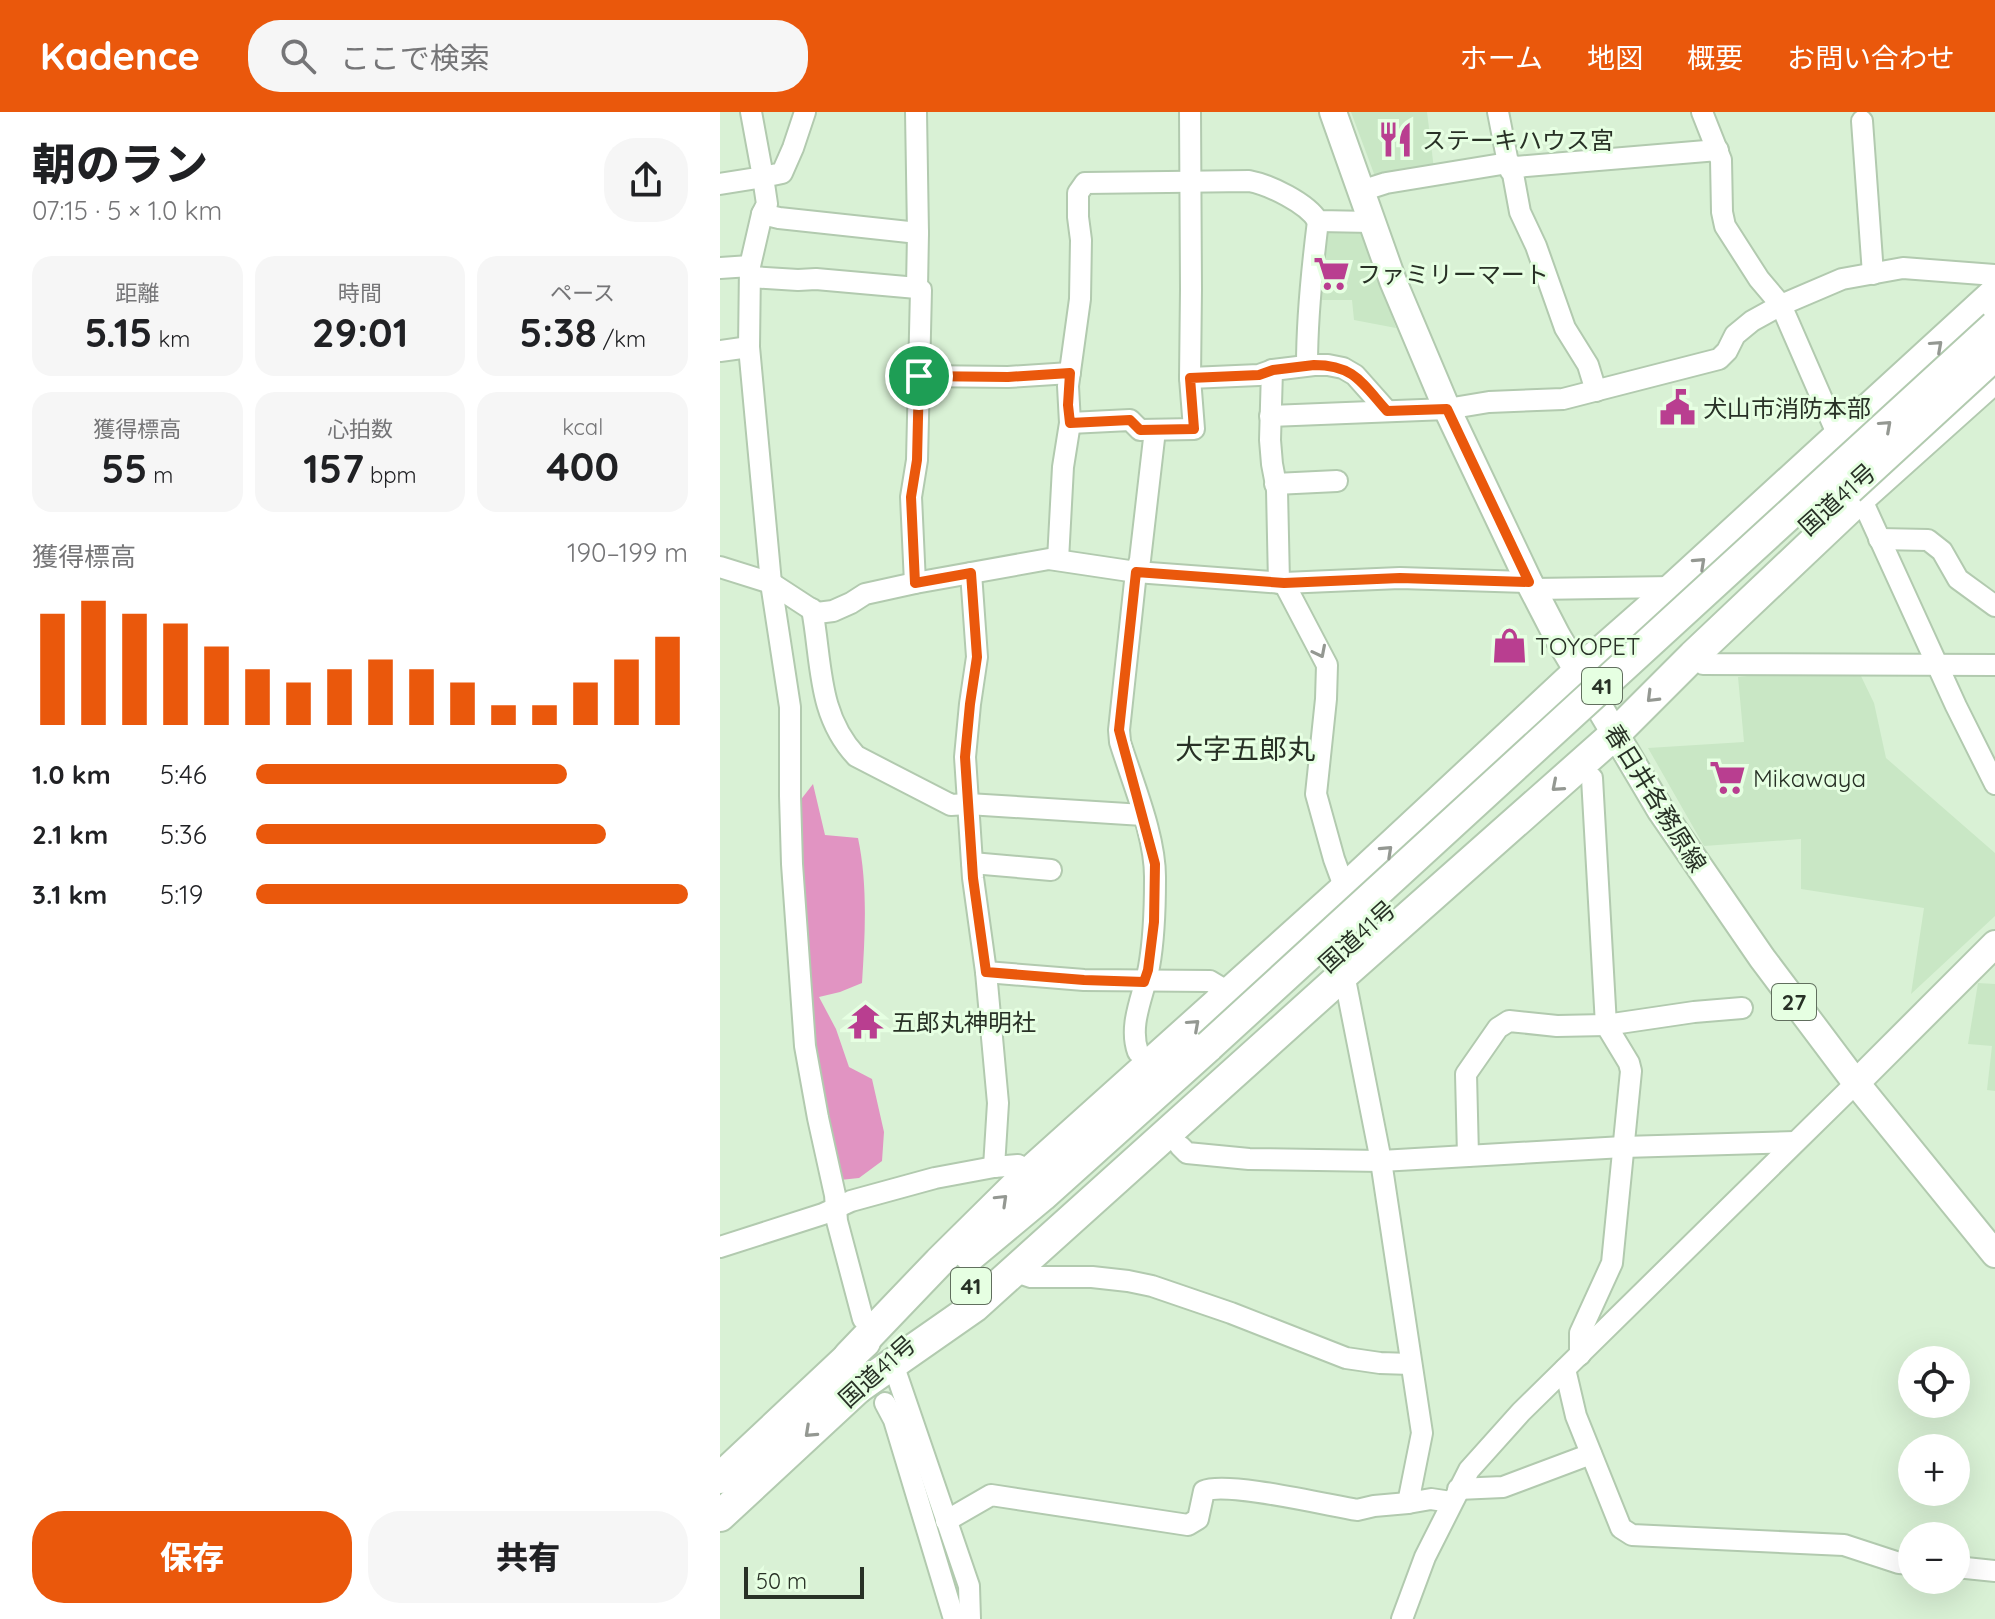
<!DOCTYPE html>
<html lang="ja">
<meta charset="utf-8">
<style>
body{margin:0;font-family:Quicksand,"Noto Sans JP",sans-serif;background:#f6f6f6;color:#202124;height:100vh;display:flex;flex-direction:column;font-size:30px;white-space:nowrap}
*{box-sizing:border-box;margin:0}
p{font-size:26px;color:#757577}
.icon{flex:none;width:44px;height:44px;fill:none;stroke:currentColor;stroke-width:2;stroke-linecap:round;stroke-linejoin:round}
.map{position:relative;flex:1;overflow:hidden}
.details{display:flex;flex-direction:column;background:#fff;width:720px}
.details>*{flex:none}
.fabs{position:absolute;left:1178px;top:1234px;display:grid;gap:16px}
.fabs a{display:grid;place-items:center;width:72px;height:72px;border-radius:50%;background:#fff;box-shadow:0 8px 32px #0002;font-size:40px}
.scale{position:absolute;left:24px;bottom:20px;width:120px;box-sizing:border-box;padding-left:8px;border:4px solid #283126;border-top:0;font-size:22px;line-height:28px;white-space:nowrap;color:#283126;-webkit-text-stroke:6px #e6ffe2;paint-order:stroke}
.pin{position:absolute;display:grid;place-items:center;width:68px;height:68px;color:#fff;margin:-34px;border:4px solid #fff;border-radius:50%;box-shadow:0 2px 8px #0007}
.round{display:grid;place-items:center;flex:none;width:84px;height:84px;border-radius:32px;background:#f6f6f6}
.headline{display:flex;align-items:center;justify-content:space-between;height:136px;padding:0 32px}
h1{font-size:44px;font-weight:800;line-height:60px}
.metrics{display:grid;grid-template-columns:repeat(3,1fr);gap:12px;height:136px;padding:8px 32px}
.metrics div{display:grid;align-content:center;border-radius:20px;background:#f6f6f6;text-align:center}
.metrics b{font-size:40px;font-weight:800}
.metrics small{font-size:22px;font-weight:400}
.metrics p{font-size:22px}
.chart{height:224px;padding:16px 32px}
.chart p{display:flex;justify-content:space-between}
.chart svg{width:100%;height:144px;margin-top:8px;stroke:#ea580c;stroke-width:6}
.cta{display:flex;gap:16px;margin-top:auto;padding:16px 32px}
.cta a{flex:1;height:92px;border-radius:32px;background:#ea580c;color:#fff;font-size:32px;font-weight:800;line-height:92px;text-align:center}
.cta a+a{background:#f6f6f6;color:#202124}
ul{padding:0 32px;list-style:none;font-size:26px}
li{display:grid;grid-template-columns:128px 96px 1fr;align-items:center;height:60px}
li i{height:20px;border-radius:10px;background:#ea580c}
header{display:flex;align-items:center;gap:48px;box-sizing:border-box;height:112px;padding:0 40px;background:#ea580c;color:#fff}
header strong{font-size:38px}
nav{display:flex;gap:44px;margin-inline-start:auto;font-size:28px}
.search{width:560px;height:72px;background:#f6f6f6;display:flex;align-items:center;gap:20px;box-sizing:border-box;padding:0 28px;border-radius:32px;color:#757577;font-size:30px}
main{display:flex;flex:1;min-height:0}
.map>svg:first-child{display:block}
</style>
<header>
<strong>Kadence</strong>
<div class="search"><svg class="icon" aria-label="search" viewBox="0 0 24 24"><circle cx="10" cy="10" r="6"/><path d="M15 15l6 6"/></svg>ここで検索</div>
<nav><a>ホーム</a><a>地図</a><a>概要</a><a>お問い合わせ</a></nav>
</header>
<main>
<section class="details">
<div class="headline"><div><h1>朝のラン</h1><p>07:15 · 5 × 1.0 km</p></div><a class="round"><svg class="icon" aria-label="share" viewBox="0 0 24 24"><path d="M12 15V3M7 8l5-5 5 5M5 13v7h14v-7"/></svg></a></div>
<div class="metrics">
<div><p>距離</p><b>5.15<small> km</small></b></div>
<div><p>時間</p><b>29:01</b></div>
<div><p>ペース</p><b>5:38<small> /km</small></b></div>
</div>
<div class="metrics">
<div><p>獲得標高</p><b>55<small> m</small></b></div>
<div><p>心拍数</p><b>157<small> bpm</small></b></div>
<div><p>kcal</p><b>400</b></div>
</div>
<div class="chart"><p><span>獲得標高</span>190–199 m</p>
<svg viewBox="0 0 160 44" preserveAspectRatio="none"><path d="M5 44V10M15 44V6M25 44V10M35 44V13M45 44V20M55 44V27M65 44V31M75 44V27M85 44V24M95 44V27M105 44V31M115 44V38M125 44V38M135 44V31M145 44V24M155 44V17"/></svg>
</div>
<ul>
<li><b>1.0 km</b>5:46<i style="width:72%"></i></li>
<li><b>2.1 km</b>5:36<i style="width:81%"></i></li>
<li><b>3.1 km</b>5:19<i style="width:100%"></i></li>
</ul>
<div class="cta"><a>保存</a><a>共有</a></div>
</section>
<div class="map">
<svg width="1275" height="1507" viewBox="0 0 1275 1507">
<rect width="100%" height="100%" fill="#d9f1d5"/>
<g fill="#c9e7c5">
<path d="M631 0H707L714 57 656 67Z"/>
<path d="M603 115H630L642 122 676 216 634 208 632 188H595Z"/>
<path d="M1073 559 1140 562 1154 591 1166 646 1275 741V804L1191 882 1204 796 1081 777V727L984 734 928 636 1024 630 1018 565Z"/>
<path d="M1258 871 1275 872V979L1267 978 1272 934 1248 932Z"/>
</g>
<path fill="#e194c2" d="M93 672 105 723 138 726C148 773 145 823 142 871L120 880 99 885 116 917 129 955 152 967 164 1020 162 1049 139 1066 120 1068 91 913V872L81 747 79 690Z"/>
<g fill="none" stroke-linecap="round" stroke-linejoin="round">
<defs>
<g id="minor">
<path d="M85 0 73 36 62 61 43 65 47 92 42 102 30 154 29 235 51 471 70 595V684L72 752 85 934 98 1006 115 1083 117 1109 143 1207"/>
<path d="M982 0 1001 48 1002 100 1005 114 1039 167 1061 193 1122 333"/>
<path d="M1142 9 1153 162"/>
<path d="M788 51 796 55 998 38"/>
<path d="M790 52V58L793 62 800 100 816 134 845 216 868 253 876 279"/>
<path d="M0 72 43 65 31 0"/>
<path d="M641 79 666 71 788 51 778 0"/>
<path d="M42 102 59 106 198 121"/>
<path d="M0 156 30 154"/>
<path d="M30 165 78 168 96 167 197 176"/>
<path d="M0 239 29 235"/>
<path d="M587 253C587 205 592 157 598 109"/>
<path d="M552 258 550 328 552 352 557 378 559 471"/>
<path d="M199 264 288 265 350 261"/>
<path d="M470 266 539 263 553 258 594 253H608L623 256 635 263 667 299"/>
<path d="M550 304 727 297 769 290 843 287 999 247 1007 239 1015 223 1032 209 1061 193 1122 167 1183 156 1275 163"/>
<path d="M350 311 410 308 420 318 474 317 470 266 471 177 470 0"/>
<path d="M555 372 617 369"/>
<path d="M1136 375 1236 594 1275 672"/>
<path d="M1159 427 1208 428 1222 439 1238 467 1275 494"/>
<path d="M338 448 343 355 350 311 348 274 360 187 361 128 358 105V81L365 71 529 69C550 73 587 91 598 109L652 110"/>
<path d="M0 455 51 471 97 501 113 499 131 491 145 482 195 471 329 447 416 460 564 471 680 466 809 470"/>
<path d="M251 461 257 545 250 592 245 645 253 766 266 860 278 991 274 1055"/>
<path d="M195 471 191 385 197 348 201 178 197 176 198 121 196 0"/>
<path d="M564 471 607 553 606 587 596 682 614 747 625 777"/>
<path d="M813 477 954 475"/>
<path d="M92 497C102 550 97 602 136 644L231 693 248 692 423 703"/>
<path d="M973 544 983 552 1275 553"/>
<path d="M252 751 331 758"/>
<path d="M266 860 364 868 490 869 510 881"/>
<path d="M624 862 661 1049 702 1321 688 1391 711 1387 731 1390"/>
<path d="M418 940C408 912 424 883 429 855 434 827 435 797 435 768 436 725 413 672 400 630L399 618 416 460 420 448 435 318"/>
<path d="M460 1034 467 1041 529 1047 661 1049 903 1035 1075 1030"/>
<path d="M748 1044 746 962 778 916 789 909 837 914 886 913 974 900 1022 896"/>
<path d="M0 1135 103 1102 131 1089 215 1066 274 1055 298 1053 310 1060"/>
<path d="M293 1159 311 1165H372L408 1169 432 1174 511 1201 626 1246 660 1251 691 1252"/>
<path d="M860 1243V1221L892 1151 911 959 909 951 886 913 872 666"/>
<path d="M173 1252 249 1474 250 1507"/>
<path d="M845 1257 856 1304 901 1416 912 1423 1124 1433 1179 1451 1192 1452"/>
<path d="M165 1291 174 1308 234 1507"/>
<path d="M738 1377 783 1375 871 1342"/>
<path d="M226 1409 271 1383 468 1413 478 1407 484 1379C506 1369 607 1393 637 1398L654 1394 688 1391"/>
<path d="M1236 1455 1275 1459"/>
<path d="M682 1507 705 1445 749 1358 801 1300 1136 971"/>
</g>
<g id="major">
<path d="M613 0 673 169 727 297 809 470 837 524 941 699 1042 846 1136 971 1275 1142"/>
<path d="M1136 971 1275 832"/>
</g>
<g id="highway">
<path d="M250 1144 322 1084 489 934"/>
<path d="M129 1244 219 1150 310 1060 625 777 859 559 942 486 1275 181"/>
<path d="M138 1276 254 1195 624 862 895 622 973 544 1140 386 1275 265"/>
<path d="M0 1366 145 1230"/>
<path d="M0 1404 151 1264"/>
</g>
</defs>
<use href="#minor" stroke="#b2caaf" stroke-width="24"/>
<use href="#major" stroke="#b2caaf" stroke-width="30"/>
<use href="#highway" stroke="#b2caaf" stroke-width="34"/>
<use href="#minor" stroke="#fff" stroke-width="20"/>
<use href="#major" stroke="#fff" stroke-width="26"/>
<use href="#highway" stroke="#fff" stroke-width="30"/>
<defs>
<g id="highway-bridge">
<path d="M1129 377 1275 243"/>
<path d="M489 934 1275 214"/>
</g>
</defs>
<use href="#highway-bridge" stroke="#b2caaf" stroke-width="34" stroke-linecap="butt"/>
<use href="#highway-bridge" stroke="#fff" stroke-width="30"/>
</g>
<defs><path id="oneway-chevron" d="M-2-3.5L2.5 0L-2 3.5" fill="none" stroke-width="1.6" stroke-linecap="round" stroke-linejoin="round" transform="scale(2)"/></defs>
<g stroke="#949892">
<use href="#oneway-chevron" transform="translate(1217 234) rotate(-42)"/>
<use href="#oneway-chevron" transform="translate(1166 314) rotate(-42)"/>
<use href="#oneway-chevron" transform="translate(980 451) rotate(-43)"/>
<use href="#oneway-chevron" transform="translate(600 540) rotate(63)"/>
<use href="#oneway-chevron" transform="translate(932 585) rotate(135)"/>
<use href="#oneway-chevron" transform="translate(837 674) rotate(139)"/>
<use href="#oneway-chevron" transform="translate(667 739) rotate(-43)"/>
<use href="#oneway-chevron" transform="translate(474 913) rotate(-42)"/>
<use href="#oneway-chevron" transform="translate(282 1088) rotate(-44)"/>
<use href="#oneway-chevron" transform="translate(90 1320) rotate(137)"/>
</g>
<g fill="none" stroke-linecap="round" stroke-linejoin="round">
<defs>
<path id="route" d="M594 253C634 253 642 271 667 299L727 297 809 470 680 466 564 471 416 460 399 618 435 752 434 810 428 858 424 870 364 868 266 860 253 766 245 645 250 592 257 545 251 461 195 471 191 385 197 348 199 264 288 265 350 261 348 293 350 311 410 308 420 318 474 317 470 266 539 263 553 258Z"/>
</defs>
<use href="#route" stroke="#fff" stroke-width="16"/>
<use href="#route" stroke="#ea580c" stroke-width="10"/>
</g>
<defs>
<symbol id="restaurant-bare" viewBox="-9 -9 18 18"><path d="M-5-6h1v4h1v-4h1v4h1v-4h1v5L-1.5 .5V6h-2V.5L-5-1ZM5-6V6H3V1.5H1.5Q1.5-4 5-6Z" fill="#b93e90" stroke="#e6ffe2" stroke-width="2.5" paint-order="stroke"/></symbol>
<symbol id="supermarket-bare" viewBox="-9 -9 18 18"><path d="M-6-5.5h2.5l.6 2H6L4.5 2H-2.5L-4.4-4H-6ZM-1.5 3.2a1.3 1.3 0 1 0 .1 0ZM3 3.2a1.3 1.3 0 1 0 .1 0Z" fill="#b93e90" stroke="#e6ffe2" stroke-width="2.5" paint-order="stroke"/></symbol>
<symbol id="civic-bare" viewBox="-9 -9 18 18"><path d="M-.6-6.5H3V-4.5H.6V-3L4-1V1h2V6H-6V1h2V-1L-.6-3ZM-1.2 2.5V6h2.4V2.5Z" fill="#b93e90" stroke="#e6ffe2" stroke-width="2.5" paint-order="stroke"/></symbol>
<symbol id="shop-bare" viewBox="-9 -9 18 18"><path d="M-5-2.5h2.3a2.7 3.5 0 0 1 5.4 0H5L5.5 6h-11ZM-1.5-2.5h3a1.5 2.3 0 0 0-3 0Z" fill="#b93e90" stroke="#e6ffe2" stroke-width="2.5" paint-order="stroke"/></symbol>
<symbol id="temple-bare" viewBox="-9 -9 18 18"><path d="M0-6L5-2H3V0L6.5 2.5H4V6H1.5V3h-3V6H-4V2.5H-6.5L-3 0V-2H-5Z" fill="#b93e90" stroke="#e6ffe2" stroke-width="2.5" paint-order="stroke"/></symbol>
</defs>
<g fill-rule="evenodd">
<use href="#restaurant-bare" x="650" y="2" width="51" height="51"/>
<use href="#supermarket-bare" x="586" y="136" width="51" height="51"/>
<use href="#civic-bare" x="932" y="270" width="51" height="51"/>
<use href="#shop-bare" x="764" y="508" width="51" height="51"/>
<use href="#supermarket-bare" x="982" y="640" width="51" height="51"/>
<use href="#temple-bare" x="120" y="884" width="51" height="51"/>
</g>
<g text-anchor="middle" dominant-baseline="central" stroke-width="6" stroke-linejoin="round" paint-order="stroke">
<g fill="#e6ffe2" stroke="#616f5e" stroke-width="2">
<rect x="862" y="556" width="40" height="36" rx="6"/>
<rect x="1052" y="872" width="44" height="36" rx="6"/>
<rect x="231" y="1156" width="40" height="36" rx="6"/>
</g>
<g font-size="22" font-weight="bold" fill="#283126">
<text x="882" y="574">41</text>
<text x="1074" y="890">27</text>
<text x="251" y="1174">41</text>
</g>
<g font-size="24" fill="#283126" stroke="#e6ffe2" text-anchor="start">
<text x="702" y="28">ステーキハウス宮</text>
<text x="637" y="162">ファミリーマート</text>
<text x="983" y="296">犬山市消防本部</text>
<text x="815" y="534">TOYOPET</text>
<text x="1033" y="666">Mikawaya</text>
<text x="172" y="910">五郎丸神明社</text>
</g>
<g font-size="24" fill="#283126" stroke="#e6ffe2">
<text transform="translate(1117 387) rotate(-42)">国道41号</text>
<text transform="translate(936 686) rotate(58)">春日井各務原線</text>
<text transform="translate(637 824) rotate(-42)">国道41号</text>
<text transform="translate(157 1259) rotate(-42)">国道41号</text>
</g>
<g font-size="28" fill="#283126" stroke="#e6ffe2">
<text x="525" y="636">大字五郎丸</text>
</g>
</g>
</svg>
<div class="fabs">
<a><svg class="icon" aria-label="locate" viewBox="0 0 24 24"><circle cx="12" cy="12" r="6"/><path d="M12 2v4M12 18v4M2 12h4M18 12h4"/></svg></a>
<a>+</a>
<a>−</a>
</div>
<div class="scale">50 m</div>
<div class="pin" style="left:199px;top:264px;background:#1e9e55"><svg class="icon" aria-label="arrive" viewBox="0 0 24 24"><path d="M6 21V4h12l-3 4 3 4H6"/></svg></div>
</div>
</main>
